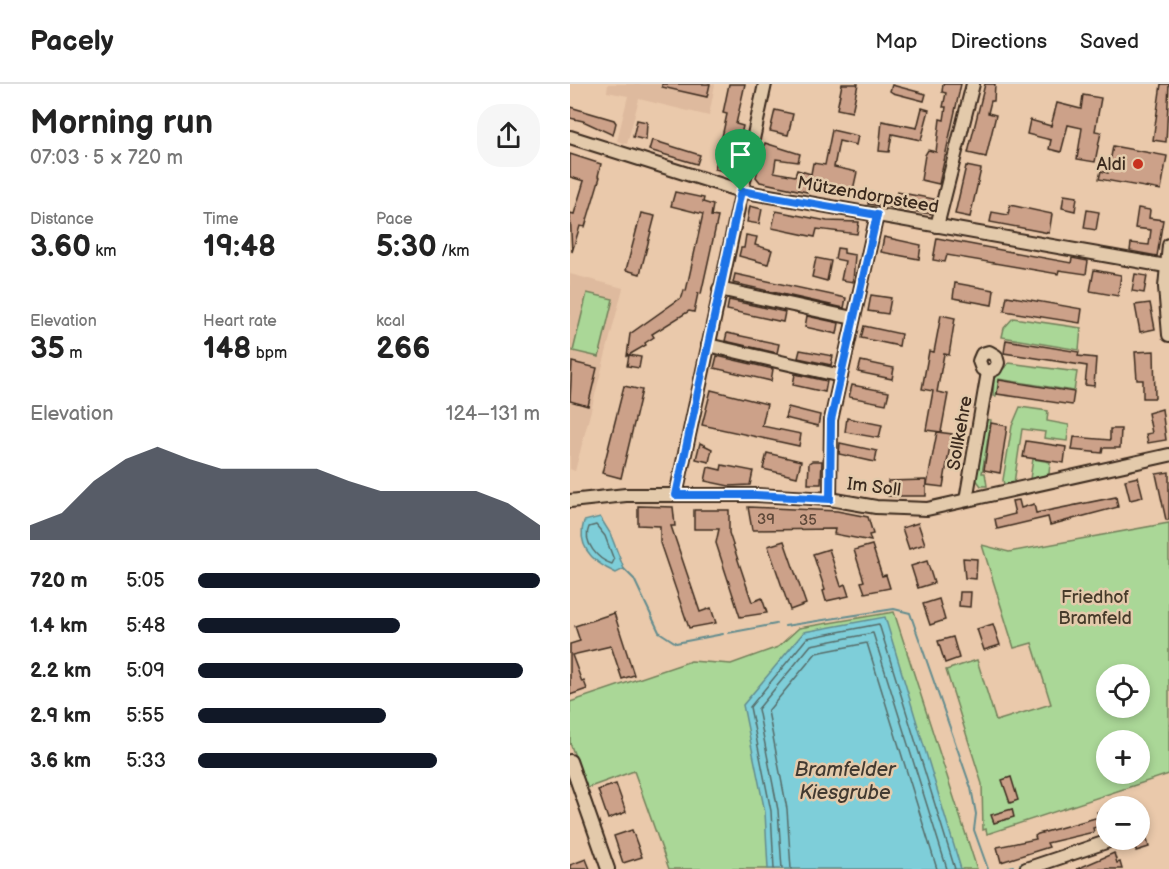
<!DOCTYPE html>
<meta charset="utf-8">
<style>
body{margin:0;font-family:"Balsamiq Sans",sans-serif;background:#f6f6f6;color:#222;height:100vh;display:flex;flex-direction:column;font-size:22px;white-space:nowrap}
*{box-sizing:border-box;margin:0}
p{font-size:20px;color:#767676}
.icon{flex:none;width:33px;height:33px;fill:none;stroke:currentColor;stroke-width:2;stroke-linecap:round;stroke-linejoin:round}
.map{position:relative;flex:1;overflow:hidden}
.sheet{display:flex;flex-direction:column;background:#fff;width:570px}
.sheet>*{flex:none}
.tools{position:absolute;left:526px;top:580px;display:grid;gap:12px}
.tools a{display:grid;place-items:center;width:54px;height:54px;border-radius:50%;background:#fff;box-shadow:0 3px 9px #0003;font-size:30px}
.pin{position:absolute;display:grid;place-items:center;width:51px;height:51px;color:#fff;margin:-62px -26px;border-radius:50% 50% 50% 0;rotate:-45deg;box-shadow:0 0 6px #0007}
.pin .icon{rotate:45deg}
.round{display:grid;place-items:center;flex:none;width:63px;height:63px;border-radius:24px;background:#f6f6f6}
.summary{display:flex;align-items:center;justify-content:space-between;height:102px;padding:0 30px}
h1{font-size:33px;font-weight:800;line-height:45px}
.metrics{display:grid;grid-template-columns:repeat(3,1fr);gap:9px;height:102px;padding:6px 30px}
.metrics div{display:grid;align-content:center}
.metrics b{font-size:30px;font-weight:800}
.metrics small{font-size:16px;font-weight:400}
.metrics p{font-size:16px}
.chart{height:168px;padding:12px 30px}
.chart p{display:flex;justify-content:space-between}
.chart svg{width:100%;height:108px;margin-top:6px;fill:#111827;opacity:.7}
ul{padding:0 30px;list-style:none;font-size:20px}
li{display:grid;grid-template-columns:96px 72px 1fr;align-items:center;height:45px}
li i{height:15px;border-radius:8px;background:#111827}
header{display:flex;align-items:center;gap:36px;box-sizing:border-box;height:84px;padding:0 30px;background:#fff;border-bottom:2px solid #e0e0e0}
header strong{font-size:28px}
nav{display:flex;gap:33px;margin-inline-start:auto;font-size:21px}
main{display:flex;flex:1;min-height:0}
.map>svg:first-child{display:block}
</style>
<header>
<strong>Pacely</strong>
<nav><a>Map</a><a>Directions</a><a>Saved</a></nav>
</header>
<main>
<section class="sheet">
<div class="summary"><div><h1>Morning run</h1><p>07:03 · 5 × 720 m</p></div><a class="round"><svg class="icon" aria-label="share" viewBox="0 0 24 24"><path d="M12 15V3M7 8l5-5 5 5M5 13v7h14v-7"/></svg></a></div>
<div class="metrics">
<div><p>Distance</p><b>3.60<small> km</small></b></div>
<div><p>Time</p><b>19:48</b></div>
<div><p>Pace</p><b>5:30<small> /km</small></b></div>
</div>
<div class="metrics">
<div><p>Elevation</p><b>35<small> m</small></b></div>
<div><p>Heart rate</p><b>148<small> bpm</small></b></div>
<div><p>kcal</p><b>266</b></div>
</div>
<div class="chart"><p><span>Elevation</span>124–131 m</p>
<svg viewBox="0 0 160 44" preserveAspectRatio="none"><path d="M0 44V38L10 33L20 20L30 11L40 6L50 11L60 15L70 15L80 15L90 15L100 20L110 24L120 24L130 24L140 24L150 29L160 38V44z"/></svg>
</div>
<ul>
<li><b>720 m</b>5:05<i style="width:100%"></i></li>
<li><b>1.4 km</b>5:48<i style="width:59%"></i></li>
<li><b>2.2 km</b>5:09<i style="width:95%"></i></li>
<li><b>2.9 km</b>5:55<i style="width:55%"></i></li>
<li><b>3.6 km</b>5:33<i style="width:70%"></i></li>
</ul>
</section>
<div class="map">
<svg width="599" height="785" viewBox="0 0 599 785">
<rect width="100%" height="100%" fill="#eac9ab"/>
<filter id="ink" filterUnits="userSpaceOnUse"><feTurbulence type="fractalNoise" baseFrequency=".0167" numOctaves="2"/><feDisplacementMap in="SourceGraphic" scale="12" xChannelSelector="R" yChannelSelector="G"/><feConvolveMatrix kernelMatrix="1 2 1 2 8 2 1 2 1" color-interpolation-filters="sRGB"/></filter>
<g filter="url(#ink)">
<g fill="#deba9e">
<path d="M38 0H145L139 32 69 15 57 60 47 57 58 12 37 8Z"/>
<path d="M0 190 53 204 5 387 0 385Z"/>
</g>
<g fill="#aad797" stroke="#72805a" stroke-width="1.5" fill-rule="evenodd">
<path d="M17 209 43 215 29 273 3 267Z"/>
<path d="M443 234 511 244 509 266 432 253 434 244Z"/>
<path d="M439 279 507 288 504 307 429 295 426 312H423L424 294Z"/>
<path d="M450 323 478 327 477 337 499 341 497 357 474 354 475 348 452 345 444 399 434 401 433 396 442 342Z"/>
<path d="M416 335 421 336 412 389H415L417 402H411L405 394Z"/>
<path d="M463 375 480 378 479 390 460 395Z"/>
<path d="M599 439V690L417 750 416 745 413 746 412 700 376 586 407 576 426 637 481 620 462 559 444 564 412 461 439 468ZM537 591H570V624H537ZM537 657H570V690H537Z"/>
<path d="M324 528 407 785H99L64 687 17 704 0 659V618L121 577 161 580 208 563 229 544Z"/>
</g>
<g fill="#7eced9" stroke="#638c8e" stroke-width="1.5">
<path d="M30 433 40 449 54 485 46 489C24 479 6 463 14 437Z"/>
<path d="M315 533 391 785H198L195 728 173 621 234 548Z"/>
</g>
<g fill="none" stroke-linecap="round" stroke-linejoin="round">
<g stroke="#566c69" stroke-width="1.5">
<path d="M26 441 35 452 44 476 42 480C28 476 12 458 19 443Z"/>
<path d="M204 785 201 727 180 623 237 554 309 540 385 785"/>
<path d="M212 785 208 726 188 625 241 561 303 549 377 785"/>
<path d="M221 785 217 725 198 627 246 569 297 559 367 785"/>
</g>
<g stroke="#638c8e" stroke-width="2">
<path d="M54 485 64 495 89 548 106 559 153 550"/>
<path d="M215 542 324 525 340 529 401 704 406 730 404 746 418 785"/>
<path d="M158 549 206 540"/>
<path d="M518 758 527 755"/>
<path d="M468 774 479 771"/>
<path d="M450 780 462 776"/>
<path d="M435 785 443 782"/>
</g>
</g>
<g fill="#cca189" stroke="#3b2a1e" stroke-width="1.5">
<path d="M92 0H140L137 13 92 3Z"/>
<path d="M159 0H175L166 40 173 42 162 89 145 85 157 30 153 29Z"/>
<path d="M272 0H288L282 28 267 25Z"/>
<path d="M373 0H391L369 100 351 96 355 71 358 66 366 68 370 35 374 36 376 23H373L376 9 372 8Z"/>
<path d="M415 0H425L424 17H421L418 29 426 31 416 73 398 69Z"/>
<path d="M591 0H599L596 58 583 56Z"/>
<path d="M322 1 356 10 354 17 323 9 320 7Z"/>
<path d="M513 11 531 14 525 47 531 48 525 78 507 75 512 44 498 41 491 68 479 65 481 56 457 50 460 36 481 42 487 19 511 25Z"/>
<path d="M0 23 44 36 46 39 43 51 13 37 0 34Z"/>
<path d="M352 24 359 26 351 56 322 50 319 68 309 67 312 37 347 44Z"/>
<path d="M205 26 223 30 218 51 200 47Z"/>
<path d="M67 36 77 38 76 56 63 53Z"/>
<path d="M262 46 288 52 286 61 269 57 264 83 287 88 283 106 239 98 237 108 190 98 186 93 195 59 230 70 228 78 206 75 204 88 225 92 227 86 241 90 243 79 255 81Z"/>
<path d="M82 56 130 71 127 80 79 66Z"/>
<path d="M543 62 597 72 591 106 529 95 531 87 538 89Z"/>
<path d="M0 70 31 80 28 92 30 93 15 143 10 142 2 168 0 129 4 130 14 97 0 93Z"/>
<path d="M396 82 411 85 400 133 385 130Z"/>
<path d="M105 108 134 114 133 118 143 121 141 132 148 133 131 210 128 209 124 228 119 227 82 250 84 253 75 259 76 261 57 272 60 250 112 213 114 206 116 207 133 130 101 122Z"/>
<path d="M327 108 364 115 361 130 298 120 299 110 326 114Z"/>
<path d="M494 111 507 113 505 127 492 124Z"/>
<path d="M440 121 482 130 479 149 420 138 422 128 438 131Z"/>
<path d="M180 122 192 125 189 140 177 138Z"/>
<path d="M568 124 580 126 579 134 593 136 587 172 560 167 561 159 579 161 581 146 565 144Z"/>
<path d="M517 126 529 128 526 146 514 144Z"/>
<path d="M206 127 257 137 289 138 287 150 247 145 245 153 202 144Z"/>
<path d="M71 129 85 132 70 190 56 186Z"/>
<path d="M176 151 187 153 185 161 202 166 198 180 169 172 171 164H174Z"/>
<path d="M314 153 351 161 349 175 311 168Z"/>
<path d="M367 154 501 179 502 174 518 177 516 190 489 186 488 190 377 171 375 178 363 176Z"/>
<path d="M267 164 274 165V169L285 171 283 198 271 196 275 177 265 175Z"/>
<path d="M246 174 261 177 257 197 242 193Z"/>
<path d="M524 186 551 191 548 212 520 207Z"/>
<path d="M165 190 276 214 274 224 163 199Z"/>
<path d="M565 190 577 192 574 209 562 207Z"/>
<path d="M385 199 424 206 422 221 383 214Z"/>
<path d="M301 211 321 214 318 230 298 227Z"/>
<path d="M437 212 512 225 510 239 434 227Z"/>
<path d="M159 216 215 228 213 238 157 226Z"/>
<path d="M580 219 585 245 570 248 565 221Z"/>
<path d="M371 231 385 234 379 271 374 270 367 308 378 310 371 348 356 346 363 307 352 305 359 267 364 268Z"/>
<path d="M237 232 269 239 267 250 235 243Z"/>
<path d="M294 242 331 250 329 262 291 254Z"/>
<path d="M157 249 209 260 207 269 155 257Z"/>
<path d="M436 256 509 268 508 272 526 274 524 302 515 301 517 282 434 269Z"/>
<path d="M230 266 263 272 261 281 228 274Z"/>
<path d="M584 267 585 314H573V296H567L565 268Z"/>
<path d="M59 271 71 273 69 284 57 282Z"/>
<path d="M147 272 203 285 201 297 144 284Z"/>
<path d="M291 277 324 284 322 295 288 288Z"/>
<path d="M2 278 27 284 18 322 0 317Z"/>
<path d="M225 290 257 297 255 308 223 301Z"/>
<path d="M429 296 504 308 502 321 427 310Z"/>
<path d="M282 301 319 308 316 320 279 313Z"/>
<path d="M54 302 72 306 51 394 32 389Z"/>
<path d="M141 306 197 320 192 342 231 350 229 362 132 341Z"/>
<path d="M218 323 250 331 248 342 215 334Z"/>
<path d="M592 325 596 356 578 359 576 350 582 349 578 329Z"/>
<path d="M277 334 312 341 309 354 275 348Z"/>
<path d="M421 339 437 342 430 389 414 386Z"/>
<path d="M540 345H551L550 364H533L532 369 502 366 504 353 540 356Z"/>
<path d="M367 348 382 350 373 403 357 401Z"/>
<path d="M456 357 496 363 494 379 453 373Z"/>
<path d="M130 359 142 365 139 378 126 375Z"/>
<path d="M270 359 307 367 305 378 269 370Z"/>
<path d="M197 369 231 377 227 393 193 385Z"/>
<path d="M242 377H252L251 400H238L239 379Z"/>
<path d="M152 381 183 387 180 401 159 402 135 397 138 383 151 386Z"/>
<path d="M599 388V436H596L586 390Z"/>
<path d="M568 393 573 413 560 416 555 396Z"/>
<path d="M356 396V412H318V397Z"/>
<path d="M546 413 548 423 480 441 478 433 427 445 425 435 445 430 442 417 449 416 451 424 464 420 466 429Z"/>
<path d="M68 422 103 423 105 442H101L130 528 141 524 146 539 119 544 90 459V442L68 441Z"/>
<path d="M178 423 267 427 298 433 303 450 299 451 301 457 264 450 265 445 182 446Z"/>
<path d="M124 426H159V449L182 518 192 514 197 529 170 533 146 459 149 445H124Z"/>
<path d="M348 439 355 460 339 465 332 444Z"/>
<path d="M214 457 236 520 220 526 198 462Z"/>
<path d="M302 461 312 492 316 491 320 504 295 509 291 498 294 497 284 466Z"/>
<path d="M259 465 271 502 275 500 279 512 256 517 253 507 255 506 243 470Z"/>
<path d="M393 474 407 475 406 495 395 494Z"/>
<path d="M357 477 364 499 348 504 341 482Z"/>
<path d="M390 508H401L400 523 389 522Z"/>
<path d="M369 515 375 536 360 541 353 520Z"/>
<path d="M44 529 64 591 52 595 41 562 2 571 12 598 14 597 17 605 0 611V560L10 557 5 542Z"/>
<path d="M423 540 430 561 414 566 407 545Z"/>
<path d="M383 553 389 574 375 579 368 557Z"/>
<path d="M441 693 448 716 440 719 432 696Z"/>
<path d="M46 700 56 728 38 735 28 706Z"/>
<path d="M442 725 444 733 424 739 421 731Z"/>
<path d="M537 725V740L523 744 524 748 477 759 479 763 431 778 427 763 466 755 465 752 468 750 529 733 527 728Z"/>
<path d="M572 737 579 763 566 767 563 758 570 756Z"/>
<path d="M62 746 72 773 53 779 44 752Z"/>
<path d="M544 769 547 779 550 778 552 785H507Z"/>
<path d="M16 775 20 785H0V781Z"/>
</g>
<g fill="none" stroke-linecap="round" stroke-linejoin="round">
<defs>
<g id="minor">
<path d="M0 53 171 107 596 182"/>
<path d="M367 142 403 0"/>
<path d="M599 161 595 203 599 251"/>
<path d="M149 205 283 234"/>
<path d="M138 261 271 292"/>
<path d="M106 411 195 0"/>
<path d="M260 415 261 336 307 131"/>
<path d="M396 416 418 288 425 285 428 279 426 272 419 268 412 270 409 277 412 285 418 288"/>
<path d="M0 417 56 411H186L260 415 306 423 357 425 599 371"/>
<path d="M0 677 38 785"/>
<path d="M456 785 542 756"/>
</g>
</defs>
<use href="#minor" stroke="#3b2a1e" stroke-width="16"/>
<use href="#minor" stroke="#e3caab" stroke-width="12"/>
</g>
</g>
<g fill="none" stroke-linecap="round" stroke-linejoin="round" filter="url(#ink)">
<defs>
<path id="route" d="M171 107 307 131 261 336 260 415 186 411H106Z"/>
</defs>
<use href="#route" stroke="#fff" stroke-width="12"/>
<use href="#route" stroke="#1a73e8" stroke-width="8"/>
</g>
<circle fill="#c8321e" stroke="#e3caab" stroke-width="2" cx="568" cy="80" r="6"/>
<g text-anchor="middle" dominant-baseline="central" stroke-width="5" stroke-linejoin="round" paint-order="stroke">
<g font-size="15" fill="#5f4839">
<text x="196" y="435">39</text>
<text x="238" y="436">35</text>
</g>
<g font-size="18" fill="#3b2a1e" stroke="#e3caab" text-anchor="end">
<text x="556" y="80">Aldi</text>
</g>
<g font-size="18" fill="#3b2a1e" stroke="#e3caab">
<text transform="translate(298 111) rotate(10)">Mützendorpsteed</text>
<text transform="translate(390 349) rotate(-80)">Sollkehre</text>
<text transform="translate(304 403) rotate(7)">Im Soll</text>
</g>
<g font-size="18" fill="#463b2a" stroke="#e3caab">
<text x="525" y="513">Friedhof<tspan x="525" dy="21">Bramfeld</tspan></text>
</g>
<g font-size="20" font-style="italic" fill="#423a31" stroke="#e3caab">
<text x="275" y="686">Bramfelder<tspan x="275" dy="23">Kiesgrube</tspan></text>
</g>
</g>
</svg>
<div class="tools">
<a><svg class="icon" aria-label="locate" viewBox="0 0 24 24"><circle cx="12" cy="12" r="6"/><path d="M12 2v4M12 18v4M2 12h4M18 12h4"/></svg></a>
<a>+</a>
<a>−</a>
</div>
<div class="pin" style="left:171px;top:107px;background:#1e9e55"><svg class="icon" aria-label="arrive" viewBox="0 0 24 24"><path d="M6 21V4h12l-3 4 3 4H6"/></svg></div>
</div>
</main>
